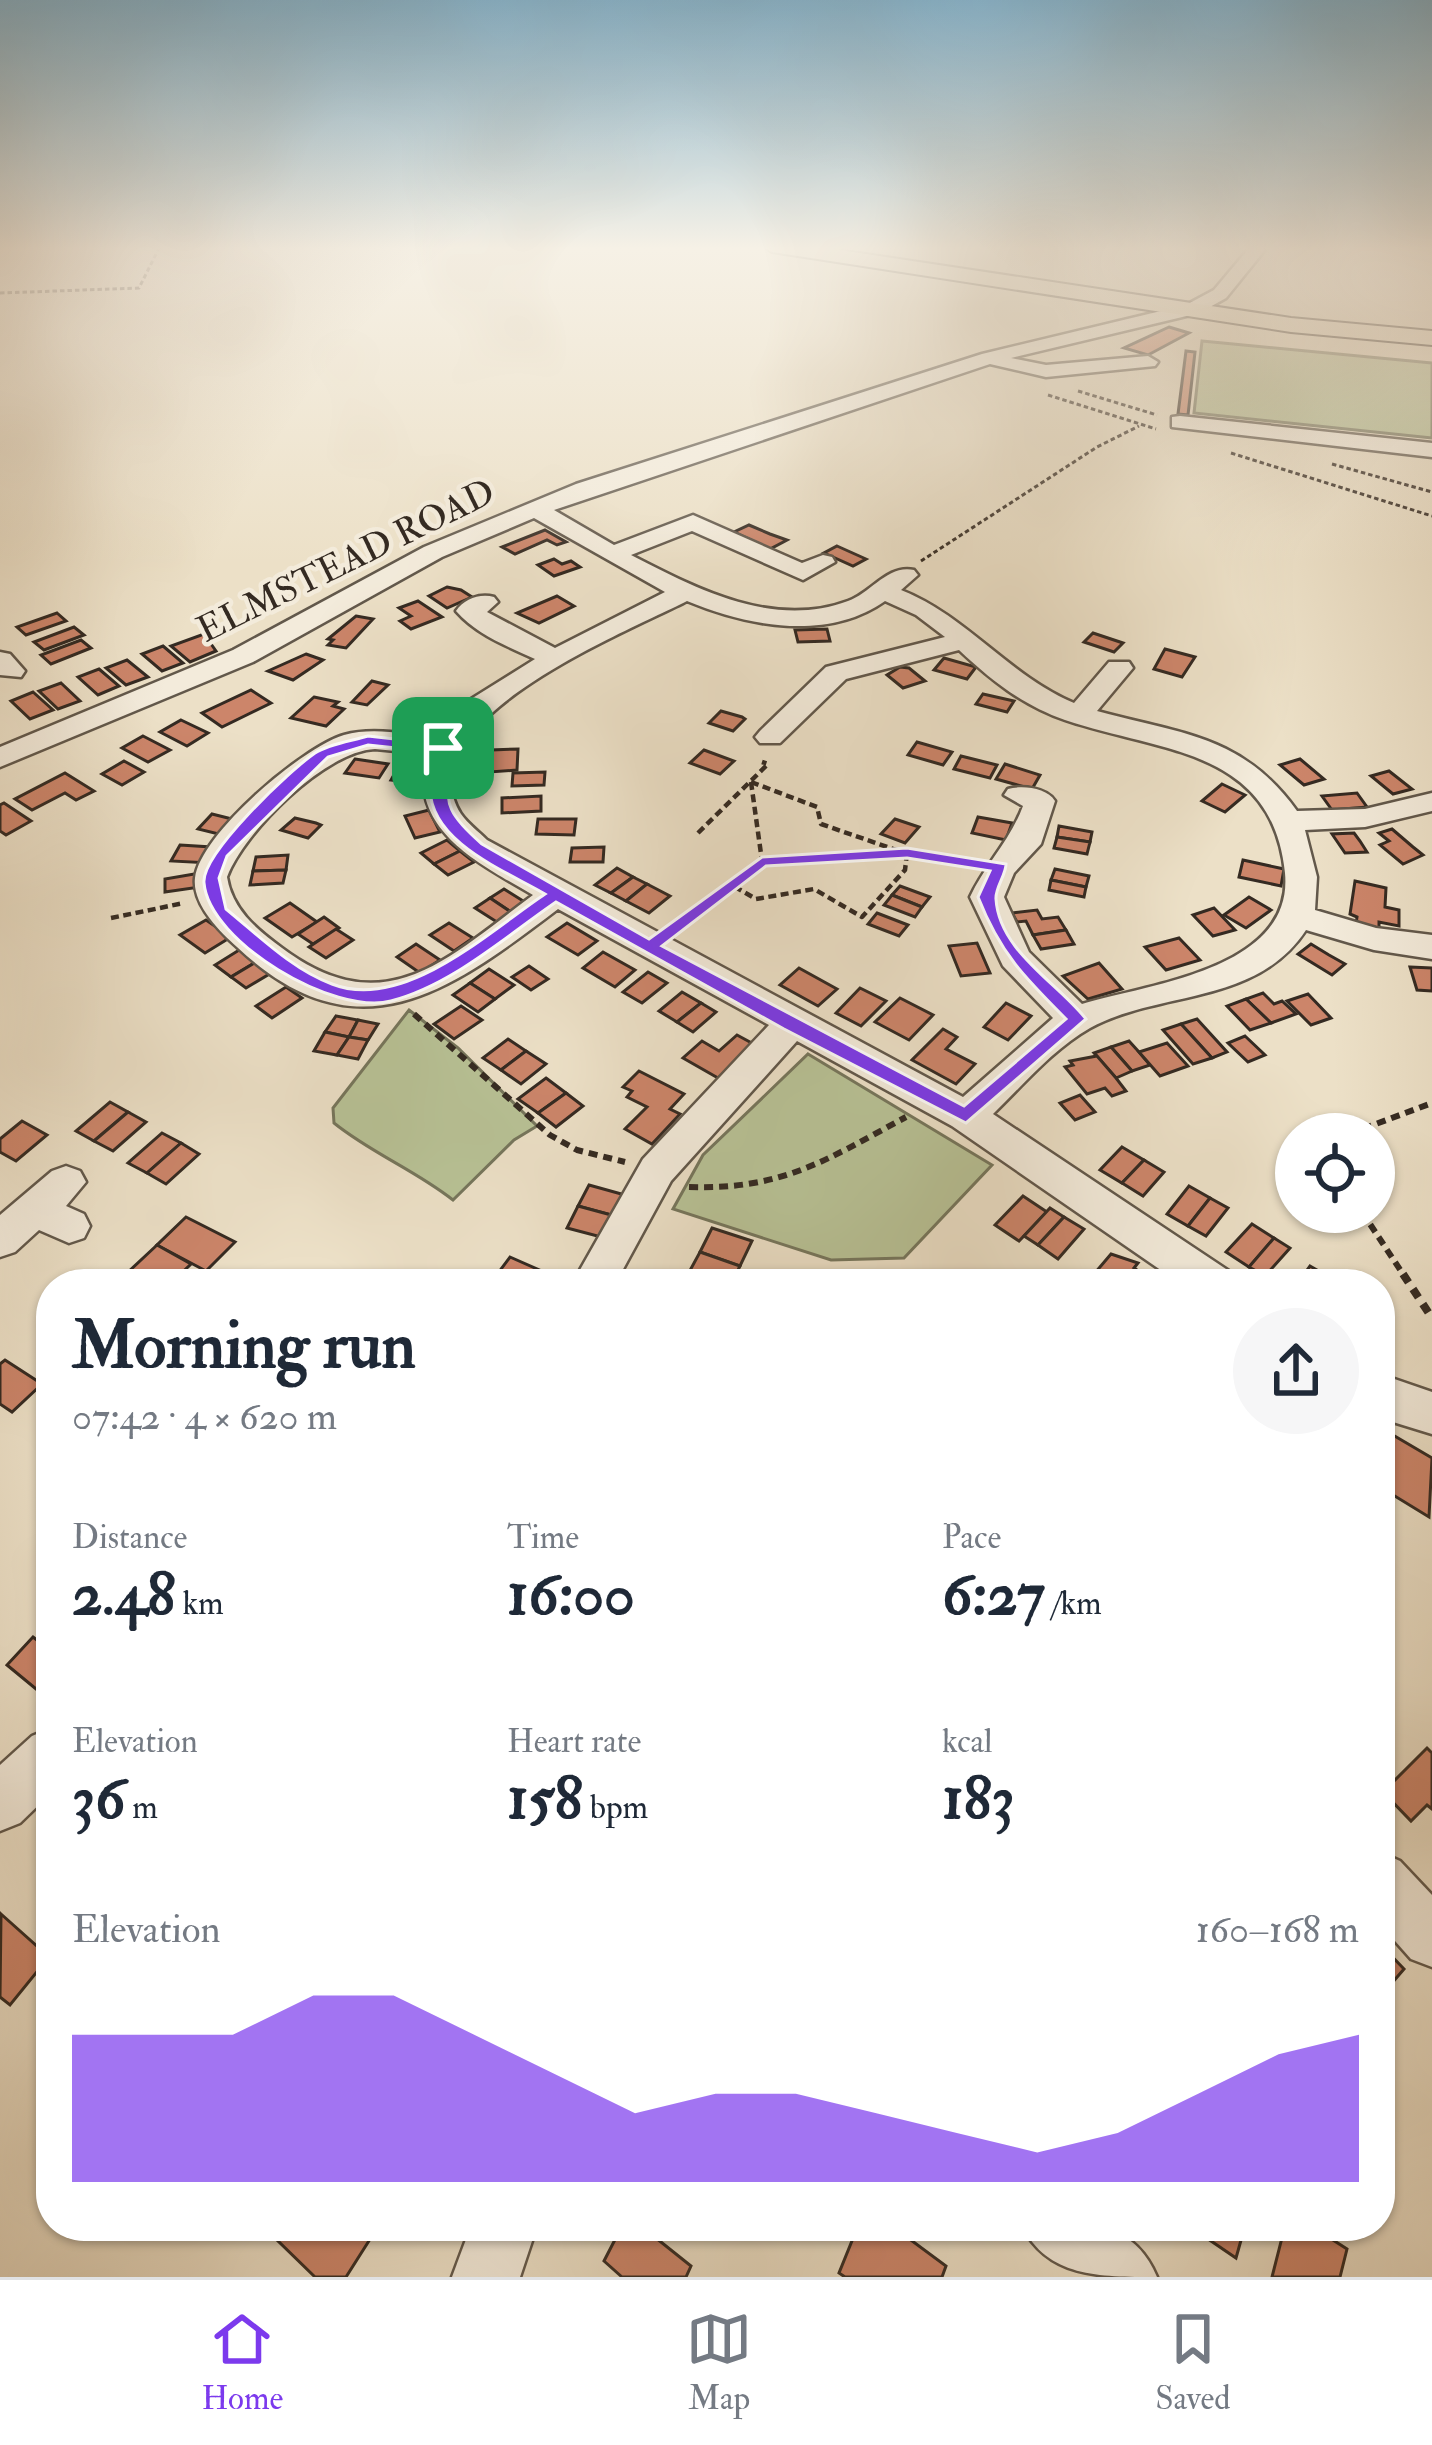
<!DOCTYPE html>
<meta charset="utf-8">
<style>
body{margin:0;font-family:"IM FELL Double Pica",serif;background:#f6f6f7;color:#1f2937;height:100vh;display:flex;flex-direction:column;font-size:45px;white-space:nowrap}
*{box-sizing:border-box;margin:0}
p{font-size:39px;color:#747a83}
.icon{flex:none;width:66px;height:66px;fill:none;stroke:currentColor;stroke-width:2;stroke-linecap:round;stroke-linejoin:round}
.map{position:relative;flex:1;overflow:hidden}
.side{position:absolute;left:36px;top:1269px;width:1359px;height:972px;display:flex;flex-direction:column;background:#fff;border-radius:48px;box-shadow:0 3px 9px #0004}
.side>*{flex:none}
.controls{position:absolute;left:1275px;top:1113px;display:grid;gap:24px}
.controls a{display:grid;place-items:center;width:120px;height:120px;border-radius:50%;background:#fff;box-shadow:0 3px 9px #0004;font-size:60px}
.pin{position:absolute;display:grid;place-items:center;width:102px;height:102px;color:#fff;margin:-51px;border-radius:24px;box-shadow:0 6px 18px #0006}
.round{display:grid;place-items:center;flex:none;width:126px;height:126px;border-radius:63px;background:#f6f6f7}
.headline{display:flex;align-items:center;justify-content:space-between;height:204px;padding:0 36px}
h1{font-size:66px;font-weight:700;line-height:90px}
.figures{display:grid;grid-template-columns:repeat(3,1fr);gap:18px;height:204px;padding:12px 36px}
.figures div{display:grid;align-content:center}
.figures b{font-size:60px;font-weight:700}
.figures small{font-size:33px;font-weight:400}
.figures p{font-size:33px}
.chart{height:336px;padding:24px 36px}
.chart p{display:flex;justify-content:space-between}
.chart svg{width:100%;height:216px;margin-top:12px;fill:#7c3aed;opacity:.7}
.tabs{display:flex;justify-content:space-around;align-items:center;height:168px;border-top:3px solid #e0e1e3;background:#fff;font-size:33px;color:#747a83}
.tabs a{display:grid;justify-items:center;gap:6px}
.tabs .selected{color:#7c3aed}
.map>svg:first-child{display:block}
</style>
<div class="map">
<svg width="1432" height="2277" viewBox="0 0 1432 2277">
<rect width="100%" height="100%" fill="#ece0c7"/>
<filter id="stains"><feTurbulence type="fractalNoise" baseFrequency=".00167" numOctaves="4"/><feColorMatrix values="0 0 0 0 .2 0 0 0 0 .09 0 0 0 0 .02 0 0 0 .5 -.17"/></filter>
<radialGradient id="worn" r=".72"><stop offset=".6" stop-color="#630" stop-opacity="0"/><stop offset="1" stop-color="#630" stop-opacity=".3"/></radialGradient>
<g fill="#b8c296" stroke="#76765c" stroke-width="3">
<path d="M1202 341 1432 363V438L1194 413Z"/>
<path d="M409 1010 458 1048 537 1126 514 1140 453 1200C415 1170 371 1153 334 1123L333 1108Z"/>
<path d="M808 1054 992 1165 904 1258 831 1260 673 1209 703 1155Z"/>
</g>
<g fill="#cc856a" stroke="#342a22" stroke-width="3">
<path d="M1169 327 1189 333 1148 355 1124 348Z"/>
<path d="M1186 351 1195 352 1188 415 1178 414Z"/>
<path d="M749 525 770 534 787 540 770 549 734 532Z"/>
<path d="M545 530 566 542 557 545 547 540 515 554 502 547Z"/>
<path d="M837 546 866 559 853 566 824 553Z"/>
<path d="M554 559 562 564 571 561 580 567 554 576 538 565Z"/>
<path d="M447 587 461 590 472 597 447 608 429 596Z"/>
<path d="M557 596 574 606 539 623 517 613Z"/>
<path d="M418 601 442 617 411 629 400 621 411 616 399 608Z"/>
<path d="M57 613 66 621 26 635 17 627Z"/>
<path d="M356 616 373 619 346 648 328 645 333 640 328 639Z"/>
<path d="M74 627 84 635 44 650 34 642Z"/>
<path d="M827 629 830 641 798 642 795 630Z"/>
<path d="M1093 633 1123 643 1114 652 1084 642Z"/>
<path d="M204 634 216 651 190 662 171 646Z"/>
<path d="M81 640 91 648 51 664 41 655Z"/>
<path d="M163 646 183 663 162 671 142 654Z"/>
<path d="M1165 649 1195 657 1182 677 1154 669Z"/>
<path d="M306 654 323 660 293 680 268 671Z"/>
<path d="M944 658 976 667 967 679 934 670Z"/>
<path d="M127 660 148 677 126 685 106 668Z"/>
<path d="M900 667 909 668 925 681 903 688 887 675Z"/>
<path d="M99 669 119 686 98 695 78 677Z"/>
<path d="M372 681 388 685 367 705 352 702Z"/>
<path d="M61 683 80 701 58 709 39 691Z"/>
<path d="M251 690 271 703 222 727 202 713Z"/>
<path d="M33 692 53 710 30 719 11 701Z"/>
<path d="M983 694 1014 701 1007 712 976 704Z"/>
<path d="M314 697 338 702 333 706 344 709 326 726 291 718Z"/>
<path d="M721 711 742 717 745 719 733 731 709 723Z"/>
<path d="M423 714 446 722 433 733 409 725Z"/>
<path d="M181 720 208 733 187 746 160 732Z"/>
<path d="M143 736 170 750 148 762 122 748Z"/>
<path d="M917 742 952 752 943 765 908 755Z"/>
<path d="M518 749 517 770 490 772 491 750Z"/>
<path d="M704 750 734 761 720 774 690 763Z"/>
<path d="M961 756 997 765 990 778 954 769Z"/>
<path d="M355 759 388 764 379 778 345 773Z"/>
<path d="M1300 759 1324 779 1304 785 1280 765Z"/>
<path d="M124 761 144 772 122 785 102 774Z"/>
<path d="M400 764 424 767 415 783 391 780Z"/>
<path d="M1005 764 1040 775 1032 789 996 779Z"/>
<path d="M1389 771 1412 789 1393 794 1371 776Z"/>
<path d="M545 772 544 785 512 786 513 773Z"/>
<path d="M65 773 94 791 76 800 65 793 32 810 15 799Z"/>
<path d="M1222 784 1245 795 1225 812 1202 801Z"/>
<path d="M1357 793 1367 807 1332 810 1322 796Z"/>
<path d="M541 796V811L502 813V798Z"/>
<path d="M4 803 31 821 6 835 0 831V805Z"/>
<path d="M429 810 440 832 415 838 405 816Z"/>
<path d="M212 814 240 821 231 837 198 829Z"/>
<path d="M978 817 1012 823 1006 840 972 833Z"/>
<path d="M295 818 316 823 321 825 308 838 281 830Z"/>
<path d="M538 819H576L574 835 536 834Z"/>
<path d="M895 819 919 827 905 843 881 834Z"/>
<path d="M1059 826 1092 832 1090 842 1057 837Z"/>
<path d="M1392 829 1413 847 1423 855 1403 864 1380 845 1389 841 1379 833Z"/>
<path d="M1354 833 1360 841 1367 852 1345 853 1332 834Z"/>
<path d="M1057 837 1090 842 1087 854 1054 848Z"/>
<path d="M447 840 460 851 434 864 421 853Z"/>
<path d="M180 845 211 847 210 863 171 861Z"/>
<path d="M604 847 603 862H570L572 848Z"/>
<path d="M460 851 474 862 448 875 434 864Z"/>
<path d="M288 855 286 870 253 871 256 857Z"/>
<path d="M1243 860 1284 869 1281 886 1239 877Z"/>
<path d="M617 868 633 877 611 893 595 885Z"/>
<path d="M1055 869 1089 876 1086 887 1051 880Z"/>
<path d="M286 870 283 883 250 885 253 871Z"/>
<path d="M200 873V887L165 892V879Z"/>
<path d="M633 877 647 884 626 901 611 893Z"/>
<path d="M1051 880 1086 887 1084 897 1049 890Z"/>
<path d="M1355 881 1386 888 1385 907 1399 910V926L1379 922V929L1356 924 1357 917 1350 914Z"/>
<path d="M647 884 670 896 649 913 626 901Z"/>
<path d="M900 886 930 897 922 907 892 895Z"/>
<path d="M504 889 528 904 514 914 490 898Z"/>
<path d="M892 895 922 907 915 917 884 905Z"/>
<path d="M1249 897 1271 910 1246 928 1224 915Z"/>
<path d="M490 898 514 914 500 924 475 908Z"/>
<path d="M290 903 317 922 292 937 265 918Z"/>
<path d="M1214 908 1235 930 1213 936 1193 915Z"/>
<path d="M1037 910 1042 919 1058 917 1066 930 1033 935 1026 921 1017 922 1012 913Z"/>
<path d="M877 913 908 925 899 936 868 924Z"/>
<path d="M324 917 339 928 313 944 298 934Z"/>
<path d="M206 920 231 937 205 953 180 935Z"/>
<path d="M449 923 473 938 454 951 430 935Z"/>
<path d="M567 923 597 941 578 955 547 937Z"/>
<path d="M336 929 353 940 326 958 309 947Z"/>
<path d="M1066 930 1074 944 1041 949 1033 935Z"/>
<path d="M1179 938 1200 960 1166 970 1145 947Z"/>
<path d="M977 943 990 973 961 976 949 946Z"/>
<path d="M416 944 440 960 420 973 397 957Z"/>
<path d="M1311 944 1329 955 1345 964 1332 975 1298 954Z"/>
<path d="M244 947 261 959 231 977 215 965Z"/>
<path d="M603 952 635 970 615 987 583 968Z"/>
<path d="M261 959 276 970 246 988 231 977Z"/>
<path d="M1099 963 1122 989 1088 999 1063 976Z"/>
<path d="M529 966 548 979 531 990 512 977Z"/>
<path d="M1410 967 1432 968V991L1417 990Z"/>
<path d="M799 968 837 989 818 1006 780 985Z"/>
<path d="M489 969 514 985 495 999 470 983Z"/>
<path d="M648 972 667 983 642 1003 623 992Z"/>
<path d="M470 983 495 999 478 1012 453 995Z"/>
<path d="M286 987 302 998 272 1018 256 1006Z"/>
<path d="M860 988 886 1001 861 1026 836 1013Z"/>
<path d="M682 992 701 1003 677 1022 659 1011Z"/>
<path d="M1263 993 1274 1004 1282 1001 1296 1014 1271 1023 1246 999Z"/>
<path d="M1308 994 1331 1018 1311 1025 1287 1001Z"/>
<path d="M900 998 933 1015 909 1040 875 1022Z"/>
<path d="M1246 999 1271 1023 1250 1030 1227 1006Z"/>
<path d="M701 1003 716 1012 693 1032 677 1022Z"/>
<path d="M1006 1003 1031 1016 1008 1040 984 1027Z"/>
<path d="M461 1006 482 1020 454 1039 434 1024Z"/>
<path d="M336 1016 358 1020 349 1037 325 1032Z"/>
<path d="M1197 1019 1227 1052 1212 1058 1181 1024Z"/>
<path d="M358 1020 378 1024 368 1040 349 1037Z"/>
<path d="M1181 1024 1212 1058 1193 1064 1163 1030Z"/>
<path d="M943 1029 957 1037 946 1049 975 1064 956 1084 912 1060Z"/>
<path d="M325 1032 349 1037 337 1055 314 1051Z"/>
<path d="M737 1035 759 1047 718 1078 683 1058 702 1041 719 1051Z"/>
<path d="M1245 1036 1265 1055 1248 1062 1228 1043Z"/>
<path d="M349 1037 368 1040 358 1059 337 1055Z"/>
<path d="M508 1039 526 1051 501 1070 483 1058Z"/>
<path d="M1129 1041 1139 1052 1150 1065 1132 1071 1111 1047Z"/>
<path d="M1167 1043 1188 1066 1160 1076 1139 1052Z"/>
<path d="M1111 1047 1132 1071 1116 1078 1094 1053Z"/>
<path d="M526 1051 546 1064 521 1084 501 1070Z"/>
<path d="M1097 1056 1116 1078 1126 1091 1112 1096 1105 1088 1087 1094 1065 1067 1073 1065 1070 1061Z"/>
<path d="M639 1071 684 1094 670 1109 680 1114 652 1144 625 1129 647 1107 627 1097 632 1091 623 1087Z"/>
<path d="M546 1078 566 1093 538 1113 518 1099Z"/>
<path d="M566 1093 583 1106 556 1127 538 1113Z"/>
<path d="M1080 1095 1095 1112 1075 1120 1060 1103Z"/>
<path d="M110 1102 128 1112 94 1141 76 1131Z"/>
<path d="M128 1112 146 1122 113 1151 94 1141Z"/>
<path d="M22 1121 47 1135 16 1161 0 1152V1139Z"/>
<path d="M162 1133 181 1143 147 1173 128 1163Z"/>
<path d="M181 1143 199 1154 166 1184 147 1173Z"/>
<path d="M1122 1147 1144 1160 1122 1183 1100 1170Z"/>
<path d="M1144 1160 1164 1172 1143 1196 1122 1183Z"/>
<path d="M589 1185 625 1195 615 1216 578 1206Z"/>
<path d="M1189 1186 1210 1198 1188 1226 1167 1214Z"/>
<path d="M1023 1196 1047 1212 1019 1241 995 1225Z"/>
<path d="M1210 1198 1228 1208 1206 1236 1188 1226Z"/>
<path d="M578 1206 615 1216 605 1238 567 1228Z"/>
<path d="M1050 1208 1064 1217 1038 1245 1024 1236Z"/>
<path d="M186 1217 235 1242 206 1271 157 1245Z"/>
<path d="M1064 1217 1084 1229 1058 1259 1038 1245Z"/>
<path d="M1252 1224 1274 1238 1249 1267 1226 1252Z"/>
<path d="M712 1228 752 1241 740 1266 700 1252Z"/>
<path d="M1274 1238 1290 1248 1265 1276 1249 1267Z"/>
<path d="M157 1245 191 1264 170 1284H143L126 1274Z"/>
<path d="M700 1252 740 1266 731 1284H708L687 1276Z"/>
<path d="M1111 1254 1138 1263 1134 1268 1146 1276 1140 1284 1089 1280Z"/>
<path d="M510 1257 553 1276 547 1284H490Z"/>
<path d="M1310 1266 1336 1281 1297 1284Z"/>
<path d="M5 1360 42 1384 12 1412 0 1404V1364Z"/>
<path d="M1381 1428 1432 1458 1429 1517 1380 1487Z"/>
<path d="M33 1637 51 1651 47 1698 7 1665Z"/>
<path d="M1427 1748 1432 1753V1809L1427 1805 1411 1821 1383 1792Z"/>
<path d="M1 1914 49 1957 10 2005 0 1997Z"/>
<path d="M1383 1947 1404 1969 1380 1997V1950Z"/>
<path d="M283 2226H361L372 2236 346 2277H315L275 2238Z"/>
<path d="M622 2226H641L691 2266 686 2277H622L604 2261Z"/>
<path d="M858 2226H892L946 2266 942 2277H845L839 2273Z"/>
<path d="M1189 2226H1245L1236 2258Z"/>
<path d="M1285 2226H1311L1347 2249 1340 2277H1272Z"/>
</g>
<g fill="none" stroke-linecap="round" stroke-linejoin="round">
<defs>
<g id="minor">
<path d="M1251 246H1268L1226 298 1199 313 1011 358 1046 365 1148 356 1158 362 1155 366 1046 377 990 364 554 510 614 545 693 515 802 563 823 555 832 557 835 562 803 580 692 531 631 555C697 589 773 629 848 601 871 593 888 564 914 570L918 575 901 590C967 616 1008 675 1074 703L1109 662H1129L1133 668 1097 711C1181 734 1243 735 1297 811L1365 809 1432 793V811L1365 827 1305 830 1317 877 1315 910 1376 928 1432 935V959L1374 950 1306 930C1256 1006 1160 990 1090 1028 1053 1049 1023 1085 993 1114L1229 1271 1235 1284H1181L952 1126 797 1041 671 1181 615 1284H572L643 1159 769 1025 558 909C449 992 357 1060 237 947 219 931 192 904 195 878 200 834 303 747 344 735 373 727 406 734 435 738L471 699 535 659C507 646 477 635 456 611 464 599 480 593 494 597L498 602 487 612 555 648 665 592 534 518 442 557 253 662 0 767V747L233 650 424 547 576 484 982 354 1186 305 1214 290ZM687 601C747 626 827 642 885 601L916 615 945 637 826 667 760 731 755 737 760 743H780L846 679 959 650C991 680 1022 705 1065 720 1158 752 1272 747 1285 873 1294 969 1150 984 1082 1004L1029 952 1004 897 1014 873 1041 844 1055 801C1047 788 1023 785 1008 789L1004 795 1023 806C1010 841 986 863 970 897L1003 966 1053 1018 963 1097 487 840C479 832 467 823 461 814 402 721 627 632 687 601ZM375 749 427 754C406 829 479 863 533 895 447 959 385 1025 282 948 256 929 232 909 227 877 244 832 325 751 375 749Z"/>
<path d="M1180 416 1432 443V457L1172 427V417Z"/>
<path d="M0 652 10 654 25 671 21 677 0 675Z"/>
<path d="M66 1166 80 1171 86 1182 66 1206 84 1214 90 1226 84 1238 69 1243 39 1230 15 1252 0 1257V1215L52 1171Z"/>
<path d="M1380 1374 1432 1392V1434L1380 1418Z"/>
<path d="M51 1728V1793L20 1823 0 1831V1765L32 1736Z"/>
<path d="M1380 1852 1400 1861 1432 1895V1967L1411 1959 1380 1924Z"/>
<path d="M471 2226H537L520 2277H452Z"/>
<path d="M1022 2226C1080 2226 1130 2214 1157 2277 1098 2277 1048 2277 1022 2226Z"/>
</g>
<path id="major" d="M762 246H813L1291 318 1432 331V345L1291 332 772 252Z"/>
</defs>
<use href="#minor" stroke="#62584b" stroke-width="5"/>
<use href="#major" stroke="#342a22" stroke-width="4"/>
<g stroke="#342a22" stroke-width="3" stroke-dasharray="4.5 3" stroke-linecap="butt">
<path d="M0 293 139 288 160 246"/>
<path d="M1078 391 1157 415"/>
<path d="M1048 395 1156 429"/>
<path d="M1231 453 1432 516"/>
<path d="M1332 464 1432 492"/>
<path d="M921 561 1097 447 1139 426"/>
</g>
<g stroke="#342a22" stroke-width="4.5" stroke-dasharray="8 4.5" stroke-linecap="butt">
<path d="M751 782 817 807 821 824 893 849 973 864"/>
<path d="M751 782 762 861"/>
<path d="M698 833 768 764 762 762"/>
<path d="M111 918 184 903"/>
<path d="M678 925 762 862 907 853 905 870 862 917 814 889 756 899 730 884"/>
</g>
<g stroke="#342a22" stroke-width="6" stroke-dasharray="9 6" stroke-linecap="butt">
<path d="M414 1014 550 1135 577 1150 625 1162"/>
<path d="M1349 1134 1432 1103"/>
<path d="M689 1187C783 1190 826 1160 906 1117"/>
<path d="M1362 1212 1405 1277"/>
</g>
<path stroke="#342a22" stroke-width="8" stroke-dasharray="10 8" stroke-linecap="butt" d="M1403 1274 1432 1318"/>
<use href="#minor" fill="#f3ebdb" fill-rule="evenodd"/>
<use href="#major" fill="#ece0c7" fill-rule="evenodd"/>
</g>
<linearGradient id="sky" x2="0" y2="1"><stop stop-color="#88b8d3"/><stop offset="0.44" stop-color="#f6f1e6"/><stop offset="1" stop-color="#f6f1e6" stop-opacity="0"/></linearGradient>
<rect width="1432" height="565" fill="url(#sky)"/>
<path fill="#7c3aed" stroke="#fff" stroke-width="3" fill-rule="evenodd" d="M368 736 448 745C455 798 431 800 482 844L649 939 762 857 907 848 1006 864C1006 875 995 888 996 899 999 951 1058 983 1086 1019L966 1123 784 1029 556 902C505 937 452 985 391 1001 334 1016 209 942 204 883 201 854 290 770 315 753 329 744 352 741 368 736ZM368 745 435 752C434 764 430 777 430 789 431 843 506 871 545 894 488 932 404 1012 332 984 293 970 258 935 226 909L219 878 227 856 328 757ZM907 858 990 871 978 897C1000 953 1024 977 1066 1019L964 1106 662 946 766 866Z"/>
<g text-anchor="middle" dominant-baseline="central" stroke-width="9" stroke-linejoin="round" paint-order="stroke">
<g font-size="36" fill="#342a22" stroke="#f3ebdb">
<text transform="translate(346 561) rotate(-26)">ELMSTEAD ROAD</text>
</g>
</g>
<rect width="100%" height="100%" filter="url(#stains)"/>
<rect width="100%" height="100%" fill="url(#worn)"/>
</svg>
<div class="controls">
<a><svg class="icon" aria-label="locate" viewBox="0 0 24 24"><circle cx="12" cy="12" r="6"/><path d="M12 2v4M12 18v4M2 12h4M18 12h4"/></svg></a>
</div>
<div class="pin" style="left:443px;top:748px;background:#1e9e55"><svg class="icon" aria-label="arrive" viewBox="0 0 24 24"><path d="M6 21V4h12l-3 4 3 4H6"/></svg></div>
<section class="side">
<div class="headline"><div><h1>Morning run</h1><p>07:42 · 4 × 620 m</p></div><a class="round"><svg class="icon" aria-label="share" viewBox="0 0 24 24"><path d="M12 15V3M7 8l5-5 5 5M5 13v7h14v-7"/></svg></a></div>
<div class="figures">
<div><p>Distance</p><b>2.48<small> km</small></b></div>
<div><p>Time</p><b>16:00</b></div>
<div><p>Pace</p><b>6:27<small> /km</small></b></div>
</div>
<div class="figures">
<div><p>Elevation</p><b>36<small> m</small></b></div>
<div><p>Heart rate</p><b>158<small> bpm</small></b></div>
<div><p>kcal</p><b>183</b></div>
</div>
<div class="chart"><p><span>Elevation</span>160–168 m</p>
<svg viewBox="0 0 160 44" preserveAspectRatio="none"><path d="M0 44V14L10 14L20 14L30 6L40 6L50 14L60 22L70 30L80 26L90 26L100 30L110 34L120 38L130 34L140 26L150 18L160 14V44z"/></svg>
</div>
</section>
</div>
<nav class="tabs">
<a class="selected"><svg class="icon" aria-label="home" viewBox="0 0 24 24"><path d="M3 11l9-7 9 7M6 9v11h12V9"/></svg>Home</a>
<a><svg class="icon" aria-label="map" viewBox="0 0 24 24"><path d="M3 6l6-2 6 2 6-2v14l-6 2-6-2-6 2zM9 4v14M15 6v14"/></svg>Map</a>
<a><svg class="icon" aria-label="saved" viewBox="0 0 24 24"><path d="M7 4h10v16l-5-4-5 4z"/></svg>Saved</a>
</nav>
